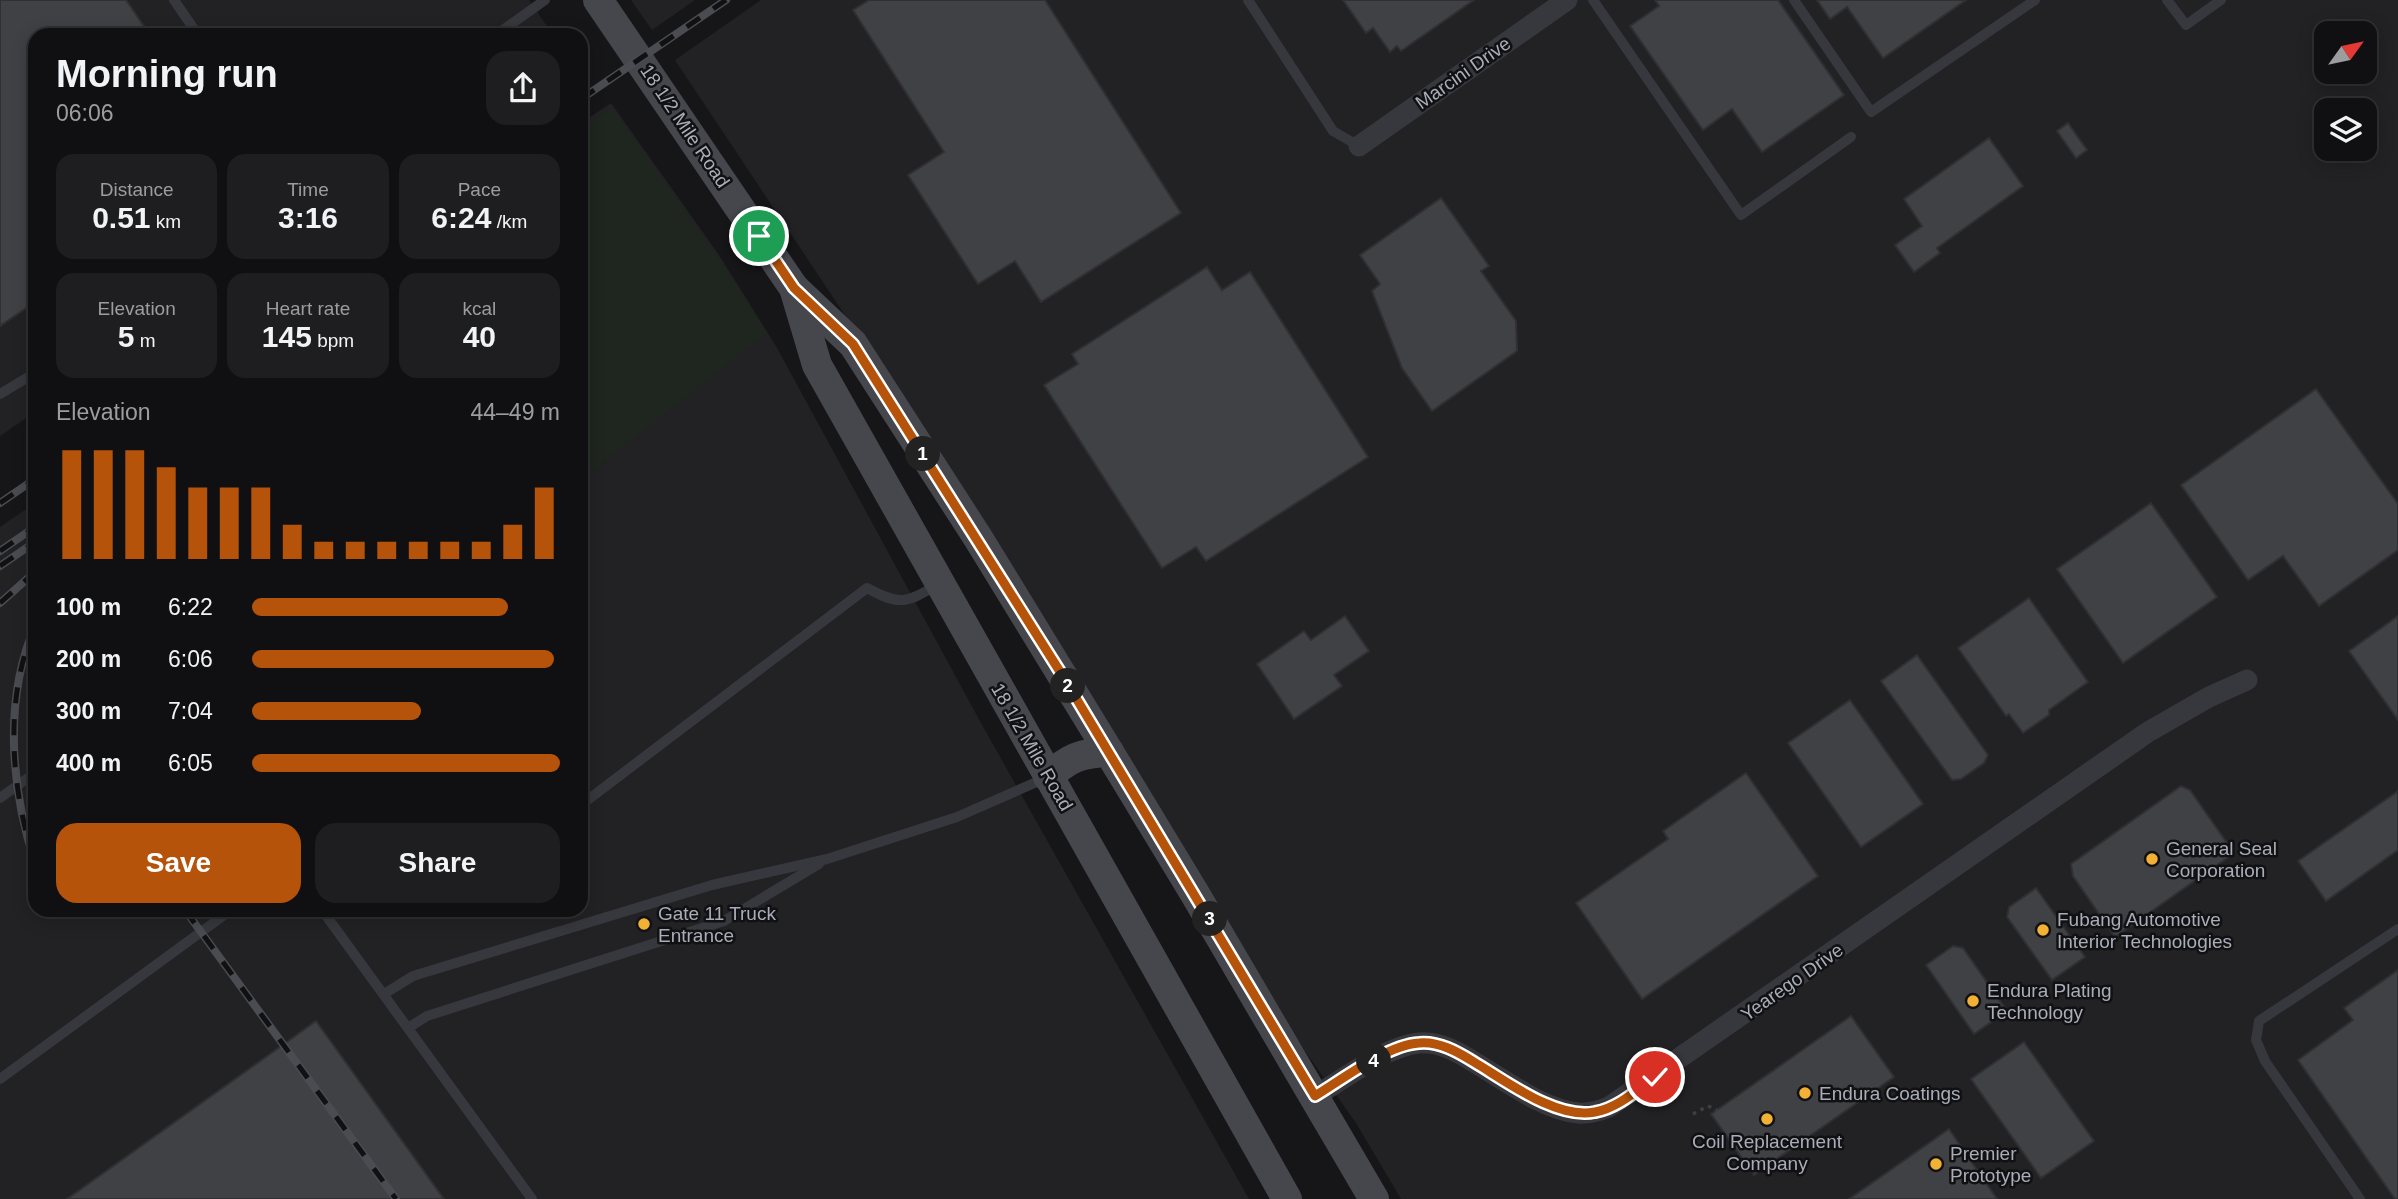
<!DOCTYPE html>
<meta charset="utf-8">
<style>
body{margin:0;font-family:Arial,sans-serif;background:#1e1e20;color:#f1f3f6;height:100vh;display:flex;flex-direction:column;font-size:26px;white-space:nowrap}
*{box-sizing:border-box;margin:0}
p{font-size:23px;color:#9c9d9f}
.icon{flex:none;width:38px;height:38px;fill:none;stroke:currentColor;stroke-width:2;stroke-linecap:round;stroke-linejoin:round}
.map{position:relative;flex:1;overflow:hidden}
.sheet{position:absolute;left:28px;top:28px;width:560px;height:889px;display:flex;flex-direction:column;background:#101012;border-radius:21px;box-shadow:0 4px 18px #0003,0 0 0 2px #303032}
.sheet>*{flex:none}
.needle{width:46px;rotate:57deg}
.fabs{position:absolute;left:2314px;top:21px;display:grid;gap:14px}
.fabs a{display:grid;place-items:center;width:63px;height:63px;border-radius:14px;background:#101012;box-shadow:0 4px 18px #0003,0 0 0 2px #303032;font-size:35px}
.pin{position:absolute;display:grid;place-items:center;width:60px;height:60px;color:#fff;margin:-30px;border:4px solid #fff;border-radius:50%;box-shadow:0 2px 7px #0007}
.km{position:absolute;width:35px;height:35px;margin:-18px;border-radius:50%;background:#222;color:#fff;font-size:19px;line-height:35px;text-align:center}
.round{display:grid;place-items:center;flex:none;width:74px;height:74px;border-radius:21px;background:#1e1e20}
.headline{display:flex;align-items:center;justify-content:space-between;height:119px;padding:0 28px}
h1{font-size:38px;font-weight:800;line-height:52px}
.figures{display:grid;grid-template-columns:repeat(3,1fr);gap:10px;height:119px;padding:7px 28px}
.figures div{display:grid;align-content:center;border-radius:18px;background:#1e1e20;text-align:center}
.figures b{font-size:30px;font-weight:800}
.figures small{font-size:19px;font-weight:400}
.figures p{font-size:19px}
.chart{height:196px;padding:14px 28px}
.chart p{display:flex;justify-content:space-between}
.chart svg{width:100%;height:126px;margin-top:7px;stroke:#b45309;stroke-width:6}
.primary-button{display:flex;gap:14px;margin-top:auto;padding:14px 28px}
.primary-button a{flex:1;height:80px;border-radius:21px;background:#b45309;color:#fff;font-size:28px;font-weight:800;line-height:80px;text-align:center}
.primary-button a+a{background:#1e1e20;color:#f1f3f6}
ul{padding:0 28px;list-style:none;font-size:23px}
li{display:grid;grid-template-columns:112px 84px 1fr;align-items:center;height:52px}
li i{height:18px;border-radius:9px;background:#b45309}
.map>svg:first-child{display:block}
</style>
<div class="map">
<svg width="2398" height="1199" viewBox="0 0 2398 1199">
<rect width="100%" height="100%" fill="#161618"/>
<g fill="#222225" fill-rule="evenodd">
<path d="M0 0H529L553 35H35V412L0 436Z"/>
<path d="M631 0H695L652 30Z"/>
<path d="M761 0H2398V1199H1401L1356 1123 1297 1040 978 515 675 60ZM2326 33H2364V72H2326ZM2326 110H2364V149H2326Z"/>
<path d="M611 103 719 255 776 346 981 723 1249 1199H0V527L35 503V910H581V123Z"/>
</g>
<path fill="#1e261f" d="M612 107 731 277 767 333 581 480V128Z"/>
<g fill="#404145" stroke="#303034" stroke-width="2">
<path d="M0 0H126L150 35H35V302L0 326Z"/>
<path d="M869 0H1045L1181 213 1041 302 1015 261 978 284 908 175 944 152 853 10Z"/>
<path d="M1343 0H1474L1401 51 1397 46 1390 52 1373 28 1366 33Z"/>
<path d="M1655 0H1778L1844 95 1762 152 1732 109 1703 130 1630 26 1659 6Z"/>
<path d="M1817 0H1966L1883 58 1847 7 1830 19Z"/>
<path d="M2068 123 2087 150 2076 158 2057 131Z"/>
<path d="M1989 138 2023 186 1937 248 1940 253 1914 272 1895 245 1922 226 1904 199Z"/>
<path d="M1441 198 1489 266 1481 271 1516 321 1517 351 1432 411 1402 368 1372 291 1380 284 1360 255Z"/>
<path d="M1207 267 1222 290 1250 272 1368 457 1206 561 1196 547 1162 568 1044 385 1078 364 1072 354Z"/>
<path d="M2316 389 2398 504V550L2319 606 2283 556 2248 580 2181 485Z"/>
<path d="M2151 503 2217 597 2123 663 2057 569Z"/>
<path d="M2029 598 2088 682 2049 710V715L2023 733 2009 714 2006 716 1958 648Z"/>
<path d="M1345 616 1369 651 1334 675 1342 686 1294 719 1257 664 1304 631 1311 640Z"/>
<path d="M2398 616V720L2349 651Z"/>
<path d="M1917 655 1988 755 1984 763 1961 779 1952 780 1881 681Z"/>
<path d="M1850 700 1923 804 1861 847 1788 743Z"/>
<path d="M1746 773 1818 876 1642 999 1576 903 1668 839 1663 831Z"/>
<path d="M2181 786 2190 790 2234 853 2115 937 2073 876 2071 864Z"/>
<path d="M2398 791V850L2326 901 2298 861Z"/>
<path d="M2036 888 2085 957 2052 980 2007 917 2009 907Z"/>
<path d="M1953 946 1963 948 2007 1011 1974 1034 1926 965Z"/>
<path d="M2398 970V1199H2395L2298 1060 2353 1020 2344 1008Z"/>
<path d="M1851 1016 1894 1077 1754 1175 1711 1114Z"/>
<path d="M316 1021 444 1199H67L284 1044Z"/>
<path d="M2024 1042 2094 1141 2041 1178 1971 1079Z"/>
<path d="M1949 1129 1997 1199H1849Z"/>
</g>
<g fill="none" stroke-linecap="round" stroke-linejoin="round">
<path stroke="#3d3f44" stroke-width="3.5" stroke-dasharray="3.5 5" stroke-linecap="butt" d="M1693 1114 1708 1106 1717 1110"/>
<g stroke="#37383d" stroke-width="10">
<path d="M174 0 198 35"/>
<path d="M1248 0 1333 131 1359 146"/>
<path d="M1593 0 1741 215 1851 137"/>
<path d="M1794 0 1871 112 2035 0"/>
<path d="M2167 0 2186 25 2221 0"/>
<path d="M496 35 545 0"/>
<path d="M0 394 35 373"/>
<path d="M0 798 35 773"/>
<path d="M581 805 867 588C900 606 906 603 937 585"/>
<path d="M322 910 532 1199"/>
<path d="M384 994 413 976 712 885 827 859 957 817 1048 777"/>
<path d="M408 1028 427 1016 724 921 819 864"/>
<path d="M0 1079 231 910"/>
<path d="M2360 1199 2265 1061 2256 1040 2259 1021 2398 929"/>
</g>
<g stroke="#37383d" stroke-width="21">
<path d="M1359 146 1567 0"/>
<path d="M1315 1096C1344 1079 1386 1046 1419 1043 1439 1041 1458 1052 1474 1062 1503 1079 1544 1110 1578 1113 1589 1114 1599 1111 1609 1107L2148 732 2209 697 2247 680"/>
</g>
<g stroke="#45474d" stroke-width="30">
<path d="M598 0 794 288 853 344 978 538 1109 752 1195 894 1374 1199"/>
<path d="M794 288 817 365 1287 1199"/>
<path d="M1048 777C1069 758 1080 753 1109 752"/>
</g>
<defs>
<g id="rail">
<path d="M581 99 726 0"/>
<path d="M0 503 35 479"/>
<path d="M0 551 35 527"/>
<path d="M0 566 35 542"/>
<path d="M0 603 35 572"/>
<path d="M35 626C3 700 11 789 35 863"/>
<path d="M185 910 396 1199"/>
</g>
</defs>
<use href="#rail" stroke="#4a4c52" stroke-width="8"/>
<use href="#rail" stroke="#111113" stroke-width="5" stroke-dasharray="16" stroke-linecap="butt"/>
</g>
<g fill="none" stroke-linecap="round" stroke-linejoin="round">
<defs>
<path id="route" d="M759 236 794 288 853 344 1064 678 1315 1096C1343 1079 1387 1045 1419 1043 1439 1041 1458 1052 1474 1062 1506 1081 1557 1120 1595 1112 1618 1108 1637 1090 1655 1077"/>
</defs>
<use href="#route" stroke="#fff" stroke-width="14"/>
<use href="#route" stroke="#b45309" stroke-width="9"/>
</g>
<g fill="#f2b134" stroke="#111113" stroke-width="2.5">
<circle cx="2152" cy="859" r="7"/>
<circle cx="644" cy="924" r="7"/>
<circle cx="2043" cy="930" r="7"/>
<circle cx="1973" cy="1001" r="7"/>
<circle cx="1805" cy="1093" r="7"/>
<circle cx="1767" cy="1119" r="7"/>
<circle cx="1936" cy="1164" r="7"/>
</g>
<g text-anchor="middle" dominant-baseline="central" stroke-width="5" stroke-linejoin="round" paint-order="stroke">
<g font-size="19" fill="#a8adb8" stroke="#111113">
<text transform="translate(1463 73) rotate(-35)">Marcini Drive</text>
<text transform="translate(685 126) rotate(56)">18 1/2 Mile Road</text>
<text transform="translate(1032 747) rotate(60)">18 1/2 Mile Road</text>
<text transform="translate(1792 982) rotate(-35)">Yearego Drive</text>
</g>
<g font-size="19" fill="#a8adb8" stroke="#111113" text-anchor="start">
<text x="2166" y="848">General Seal<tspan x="2166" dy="22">Corporation</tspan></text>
<text x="658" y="913">Gate 11 Truck<tspan x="658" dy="22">Entrance</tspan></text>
<text x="2057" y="919">Fubang Automotive<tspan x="2057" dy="22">Interior Technologies</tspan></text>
<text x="1987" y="990">Endura Plating<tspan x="1987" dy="22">Technology</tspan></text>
<text x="1819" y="1093">Endura Coatings</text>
<text x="1767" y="1141" text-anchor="middle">Coil Replacement<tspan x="1767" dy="22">Company</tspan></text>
<text x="1950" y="1153">Premier<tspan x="1950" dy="22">Prototype</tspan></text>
</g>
</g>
</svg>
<div class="fabs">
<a><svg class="needle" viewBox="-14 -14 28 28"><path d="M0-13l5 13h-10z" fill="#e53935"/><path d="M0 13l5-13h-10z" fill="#9c9d9f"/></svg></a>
<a><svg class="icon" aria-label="layers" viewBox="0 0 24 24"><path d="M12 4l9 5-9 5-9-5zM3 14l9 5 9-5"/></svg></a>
</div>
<div class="pin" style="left:759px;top:236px;background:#1e9e55"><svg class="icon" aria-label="arrive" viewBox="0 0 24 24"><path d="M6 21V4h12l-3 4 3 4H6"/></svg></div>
<div class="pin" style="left:1655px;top:1077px;background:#d93025"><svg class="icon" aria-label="check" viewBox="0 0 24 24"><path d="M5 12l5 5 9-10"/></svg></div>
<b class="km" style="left:923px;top:454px">1</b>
<b class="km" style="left:1068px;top:686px">2</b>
<b class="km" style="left:1210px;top:919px">3</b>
<b class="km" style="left:1374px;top:1061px">4</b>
<section class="sheet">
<div class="headline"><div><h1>Morning run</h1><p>06:06</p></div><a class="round"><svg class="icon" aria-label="share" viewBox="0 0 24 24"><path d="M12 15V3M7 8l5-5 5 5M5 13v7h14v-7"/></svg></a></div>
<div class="figures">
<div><p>Distance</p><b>0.51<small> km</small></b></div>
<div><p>Time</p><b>3:16</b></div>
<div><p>Pace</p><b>6:24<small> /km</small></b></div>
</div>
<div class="figures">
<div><p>Elevation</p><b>5<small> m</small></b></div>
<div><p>Heart rate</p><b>145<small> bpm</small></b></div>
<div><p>kcal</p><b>40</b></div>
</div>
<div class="chart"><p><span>Elevation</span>44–49 m</p>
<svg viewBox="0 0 160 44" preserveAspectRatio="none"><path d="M5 44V6M15 44V6M25 44V6M35 44V12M45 44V19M55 44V19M65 44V19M75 44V32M85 44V38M95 44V38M105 44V38M115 44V38M125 44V38M135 44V38M145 44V32M155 44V19"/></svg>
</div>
<ul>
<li><b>100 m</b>6:22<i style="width:83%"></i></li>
<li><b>200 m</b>6:06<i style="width:98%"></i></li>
<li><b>300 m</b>7:04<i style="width:55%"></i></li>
<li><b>400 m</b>6:05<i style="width:100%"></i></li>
</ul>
<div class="primary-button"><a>Save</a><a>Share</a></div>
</section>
</div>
